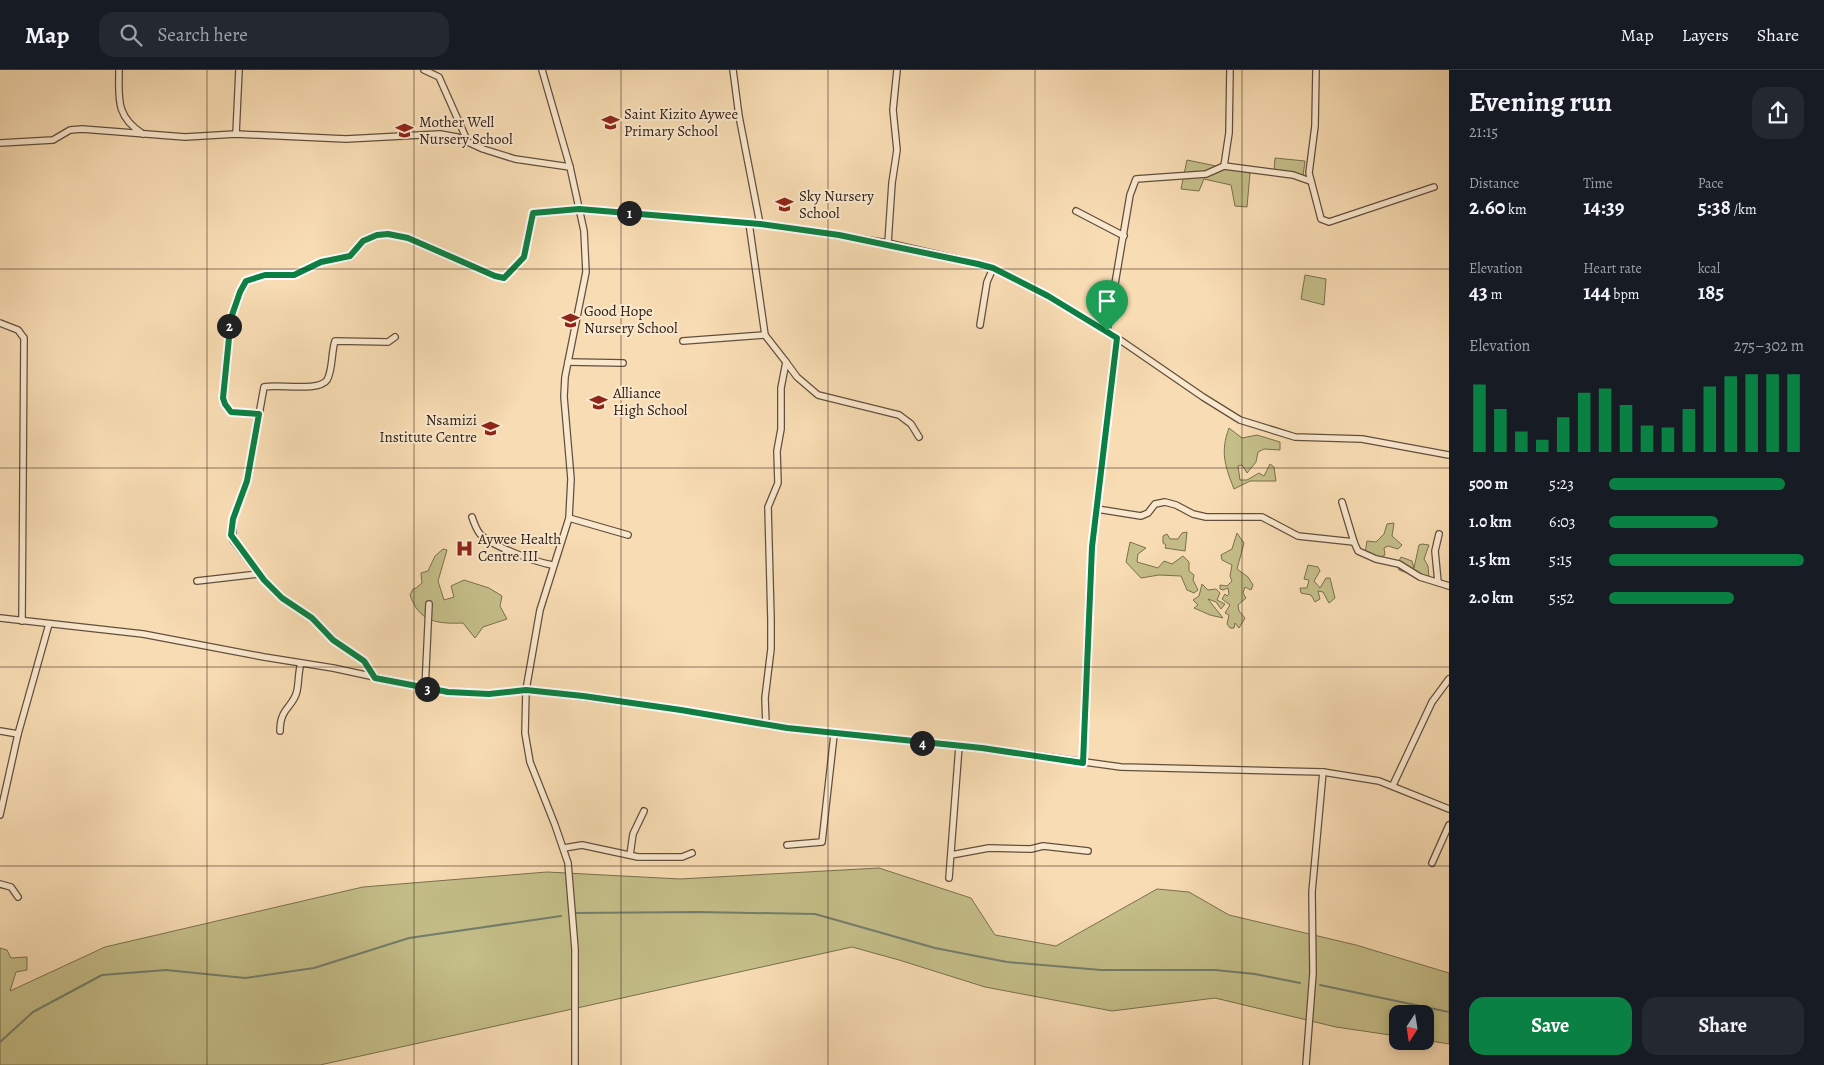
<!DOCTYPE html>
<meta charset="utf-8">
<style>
body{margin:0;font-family:Alegreya,serif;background:#242831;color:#f1f3f6;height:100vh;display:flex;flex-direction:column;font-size:19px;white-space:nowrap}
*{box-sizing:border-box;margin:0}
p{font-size:16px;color:#9ea1a6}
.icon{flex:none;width:28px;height:28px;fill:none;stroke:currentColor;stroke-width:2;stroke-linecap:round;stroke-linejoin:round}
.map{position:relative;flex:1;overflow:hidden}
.drawer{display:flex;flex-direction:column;background:#171b24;width:375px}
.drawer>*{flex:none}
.needle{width:32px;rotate:192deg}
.buttons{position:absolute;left:1389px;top:935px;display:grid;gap:10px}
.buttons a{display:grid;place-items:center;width:45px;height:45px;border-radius:10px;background:#171b24;box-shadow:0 2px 12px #0003;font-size:25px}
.pin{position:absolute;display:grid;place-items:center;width:42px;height:42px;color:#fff;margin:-51px -21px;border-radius:50% 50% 50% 0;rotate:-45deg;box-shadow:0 0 5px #0007}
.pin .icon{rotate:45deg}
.km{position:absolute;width:25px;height:25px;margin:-12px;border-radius:50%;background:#222;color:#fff;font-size:14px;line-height:25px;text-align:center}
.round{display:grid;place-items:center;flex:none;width:52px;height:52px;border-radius:15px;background:#242831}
.overview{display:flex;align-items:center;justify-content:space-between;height:85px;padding:0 20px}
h1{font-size:28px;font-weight:600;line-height:38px}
.stats{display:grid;grid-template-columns:repeat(3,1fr);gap:8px;height:85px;padding:5px 20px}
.stats div{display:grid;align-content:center}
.stats b{font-size:21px;font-weight:600}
.stats small{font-size:14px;font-weight:400}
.stats p{font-size:14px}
.chart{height:140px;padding:10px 20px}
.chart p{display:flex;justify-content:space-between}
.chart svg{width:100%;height:90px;margin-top:5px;stroke:#0b8043;stroke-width:6}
.cta{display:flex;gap:10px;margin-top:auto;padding:10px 20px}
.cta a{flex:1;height:58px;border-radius:15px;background:#0b8043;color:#fff;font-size:20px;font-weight:600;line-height:58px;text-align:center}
.cta a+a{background:#242831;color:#f1f3f6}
ul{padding:0 20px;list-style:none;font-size:16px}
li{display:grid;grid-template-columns:80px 60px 1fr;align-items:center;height:38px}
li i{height:12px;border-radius:6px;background:#0b8043}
header{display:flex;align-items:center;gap:30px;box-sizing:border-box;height:70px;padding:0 25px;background:#171b24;border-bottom:1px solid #363941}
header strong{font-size:24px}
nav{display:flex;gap:28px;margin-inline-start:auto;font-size:18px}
.search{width:350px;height:45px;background:#242831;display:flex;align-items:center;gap:12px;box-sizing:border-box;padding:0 18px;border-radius:15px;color:#9ea1a6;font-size:19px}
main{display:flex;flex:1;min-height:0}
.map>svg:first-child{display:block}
</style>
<header>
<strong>Map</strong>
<div class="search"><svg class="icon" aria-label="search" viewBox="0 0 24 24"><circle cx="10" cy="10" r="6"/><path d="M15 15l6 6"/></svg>Search here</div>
<nav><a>Map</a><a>Layers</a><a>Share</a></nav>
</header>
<main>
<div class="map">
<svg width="1449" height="995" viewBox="0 0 1449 995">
<rect width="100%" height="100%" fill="#f8dcb3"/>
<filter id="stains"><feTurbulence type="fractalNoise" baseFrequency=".004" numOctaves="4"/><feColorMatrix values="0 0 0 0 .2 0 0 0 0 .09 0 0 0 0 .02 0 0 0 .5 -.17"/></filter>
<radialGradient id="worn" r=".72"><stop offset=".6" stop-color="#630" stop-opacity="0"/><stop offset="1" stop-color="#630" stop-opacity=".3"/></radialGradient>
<g fill="#c4be88" stroke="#7a6f50">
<path d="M1275 88 1305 91 1303 106 1274 103Z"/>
<path d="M1187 90 1250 103 1247 137 1235 136 1231 115 1204 109 1199 121 1181 119Z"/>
<path d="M1305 205 1326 209 1324 235 1301 229Z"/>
<path d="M1229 358 1242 368 1257 365 1280 372V380L1264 379 1258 382 1256 392 1247 403 1242 395 1238 396 1240 410H1247L1259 403 1264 406 1270 394 1274 397 1276 411H1250L1234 419C1225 396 1220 382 1229 358Z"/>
<path d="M1394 453 1392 466 1402 475 1398 479 1388 476 1384 478 1385 485 1375 489 1365 483 1367 471 1376 472 1384 464 1387 454Z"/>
<path d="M1187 462 1185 481 1165 478 1166 475 1163 473V466L1167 464 1170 469H1178L1182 463Z"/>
<path d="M1237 463 1244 473 1237 499 1248 507 1253 515 1251 520 1245 517 1243 523 1246 528 1238 535 1239 541 1245 548 1239 558 1235 553 1234 558H1230L1227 554 1229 545 1225 543 1230 535 1222 529 1225 524 1227 526 1229 524 1228 518 1223 520 1220 519V515L1227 516 1232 511 1230 506 1232 495 1222 490 1221 485 1232 479Z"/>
<path d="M1130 472 1146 478 1138 484 1137 492 1158 498 1164 491 1172 494 1183 486 1189 492V501L1194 505 1193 510 1198 520 1194 523 1187 520 1181 506 1159 505 1141 508 1126 492Z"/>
<path d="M1422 474 1429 475 1424 489 1428 496 1429 507 1420 508 1413 501 1410 504 1399 500 1397 495 1401 487 1412 491 1414 498 1419 475Z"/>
<path d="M443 479 447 480 438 511 444 530 454 527 451 516 464 510 489 518 502 526 500 536 507 549 483 557 475 568 463 553C437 554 419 552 410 525L413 519 416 518 422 513 421 503 428 501 435 486Z"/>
<path d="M1308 495 1318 497 1320 501 1314 511 1320 518 1326 508H1330L1335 528 1329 533 1323 522 1318 521 1320 529 1315 532 1311 525 1301 523 1300 518H1307L1309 510 1304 509Z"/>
<path d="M1202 514 1208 520 1216 519 1220 523 1217 530 1225 534 1221 539 1216 532 1208 529 1223 548 1210 545 1194 538 1198 535 1193 530 1199 526Z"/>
<path d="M879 798 971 828 995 865 1056 876 1157 819 1189 822 1229 845 1356 875 1449 903V974L1425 970V944H1398L1397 966 1336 957 1215 928 1112 941 985 917 899 890 852 877 320 995H0V878L7 880 11 888 27 887V900L16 902 10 921 105 877 363 817 547 802 680 809Z"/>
</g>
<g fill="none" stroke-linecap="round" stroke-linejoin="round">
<g stroke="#737e6d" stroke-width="2">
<path d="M574 843 698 842 815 844 935 878 1007 892 1101 900H1215L1255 904 1300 913"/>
<path d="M1320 915 1449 942"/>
<path d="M0 972 33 942 102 905 166 900 245 908 314 898 409 868 561 846"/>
</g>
<defs>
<g id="minor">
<path d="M119 0C119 28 115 46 143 64"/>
<path d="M424 0 439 7 467 70"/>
<path d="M542 0 570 97 584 161 586 202 565 307 564 327 571 409 569 448 540 540 526 620 525 663 530 692 555 755 568 793 575 879V995"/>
<path d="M733 0 739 46 760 154"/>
<path d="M1316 0 1315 56 1309 103 1321 149 1329 152 1434 117"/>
<path d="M236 64 239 0"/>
<path d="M0 73 53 70 70 60 82 59 185 67 236 64 346 69 440 64 457 67 483 79 515 89 570 97"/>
<path d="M1224 96 1229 63 1230 0"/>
<path d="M1076 141 1124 166"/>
<path d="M749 153 765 265 786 292 781 318V359L777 381 778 413 768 437 771 549V579L765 628 766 655"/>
<path d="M888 173 892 113 897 80 893 40 897 0"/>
<path d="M0 253 18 260 24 268 22 551"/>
<path d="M980 255 987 212 993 198"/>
<path d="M1107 261 1130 125 1136 109 1206 104 1224 96 1293 105 1310 111"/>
<path d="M683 271 765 265"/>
<path d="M568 292 623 293"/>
<path d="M786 292 797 307 818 325 899 345 911 354 919 367"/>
<path d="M259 344 231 342 225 334 223 328 231 248 240 222 246 211 265 205H294L321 192 350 187 363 171 377 165 388 164 408 168 495 206 504 208 524 187 533 143 579 139 760 154 888 173 988 196 1048 226 1107 261 1203 327 1240 350 1295 367 1362 369 1449 385"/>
<path d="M1342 432 1354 472 1358 481 1376 489 1399 494 1420 507 1449 516"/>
<path d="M1097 439 1141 446 1148 443 1155 434 1165 432 1176 435 1193 444 1206 447H1262L1298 466 1354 472"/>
<path d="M472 447C474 453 476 459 480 464 491 476 536 492 552 495"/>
<path d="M569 448 628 465"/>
<path d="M197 511 259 504"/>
<path d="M1438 512 1435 481 1439 464"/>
<path d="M0 548 143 564 264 587 333 598 440 621 489 624 526 620 554 623 681 640 787 658 982 678 1121 697 1323 702 1379 711 1449 739"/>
<path d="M375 608 364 591 333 569 312 548 282 528 264 510 233 470V449L247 411 264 317C278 314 319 322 327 310 333 300 331 283 335 271L388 272 395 267"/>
<path d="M425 619 429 534"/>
<path d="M0 661 18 664"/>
<path d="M280 661C280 637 293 638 297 621 299 611 298 603 301 593"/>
<path d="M1083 693 1092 477 1117 268"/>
<path d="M1393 715 1432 632 1449 609"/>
<path d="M0 745 18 664 49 554"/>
<path d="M787 775 822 772 834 665"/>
<path d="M564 778 582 775 638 787H682L692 783"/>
<path d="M630 785 633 764 644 741"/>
<path d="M951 785 989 778 1031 779 1043 776 1088 781"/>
<path d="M1432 793 1449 755"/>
<path d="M949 808 959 676"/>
<path d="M0 814 11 817 18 827"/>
<path d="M1306 995 1313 903 1312 822 1323 702"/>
</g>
</defs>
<use href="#minor" stroke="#624f3e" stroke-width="8"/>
<use href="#minor" stroke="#fae8ce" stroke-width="5.5"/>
</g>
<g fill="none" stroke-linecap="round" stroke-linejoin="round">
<defs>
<path id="route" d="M579 139 760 154 839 165 978 194 993 198 1048 226 1117 268 1092 477 1083 693 982 678 787 658 681 640 583 626 526 620 489 624 448 622 375 608 364 591 333 570 312 548 282 528 264 510 231 465 233 449 247 411 259 344 231 342 225 334 223 328 231 248 240 222 246 211 265 205H294L321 192 350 186 363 171 377 165 388 164 408 168 495 206 504 208 524 187 533 143Z"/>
</defs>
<use href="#route" stroke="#fff" stroke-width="10"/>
<use href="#route" stroke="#0b8043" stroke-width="6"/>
</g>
<path fill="none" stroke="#302017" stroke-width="1" stroke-opacity="0.55" d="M207 0V995M414 0V995M621 0V995M828 0V995M1035 0V995M1242 0V995M0 199H1449M0 398H1449M0 597H1449M0 796H1449"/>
<defs>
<symbol id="school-bare" viewBox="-9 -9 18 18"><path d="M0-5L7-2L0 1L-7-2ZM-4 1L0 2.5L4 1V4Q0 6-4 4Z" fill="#8f2418" stroke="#fae8ce" stroke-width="2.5" paint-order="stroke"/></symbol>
<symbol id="hospital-bare" viewBox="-9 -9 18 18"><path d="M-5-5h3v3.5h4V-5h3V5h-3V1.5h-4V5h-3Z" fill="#8f2418" stroke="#fae8ce" stroke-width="2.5" paint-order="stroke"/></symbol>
</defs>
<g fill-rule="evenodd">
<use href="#school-bare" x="598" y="40" width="25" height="25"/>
<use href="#school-bare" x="392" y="48" width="25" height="25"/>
<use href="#school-bare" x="772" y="122" width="25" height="25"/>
<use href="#school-bare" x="558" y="238" width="25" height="25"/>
<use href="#school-bare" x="586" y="320" width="25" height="25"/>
<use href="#school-bare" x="478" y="346" width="25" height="25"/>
<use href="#hospital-bare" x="452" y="466" width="25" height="25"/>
</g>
<g text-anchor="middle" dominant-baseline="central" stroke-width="4" stroke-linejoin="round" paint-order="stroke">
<g font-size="15" fill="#302017" stroke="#fae8ce" text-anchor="start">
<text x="624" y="44">Saint Kizito Aywee<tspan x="624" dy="17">Primary School</tspan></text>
<text x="419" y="52">Mother Well<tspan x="419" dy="17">Nursery School</tspan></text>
<text x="799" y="126">Sky Nursery<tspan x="799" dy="17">School</tspan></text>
<text x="584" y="241">Good Hope<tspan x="584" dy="17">Nursery School</tspan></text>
<text x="613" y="323">Alliance<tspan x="613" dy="17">High School</tspan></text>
<text x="477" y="350" text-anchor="end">Nsamizi<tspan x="477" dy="17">Institute Centre</tspan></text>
<text x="478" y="469">Aywee Health<tspan x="478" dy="17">Centre III</tspan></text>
</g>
</g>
<rect width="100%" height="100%" filter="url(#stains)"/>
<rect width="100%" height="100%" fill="url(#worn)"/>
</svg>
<div class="buttons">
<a><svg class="needle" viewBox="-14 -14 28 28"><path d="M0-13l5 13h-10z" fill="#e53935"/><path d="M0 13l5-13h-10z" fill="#9ea1a6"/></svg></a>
</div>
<div class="pin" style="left:1107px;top:261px;background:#1e9e55"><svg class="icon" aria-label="arrive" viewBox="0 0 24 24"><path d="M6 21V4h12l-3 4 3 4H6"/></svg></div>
<b class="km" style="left:629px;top:143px">1</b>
<b class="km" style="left:229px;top:256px">2</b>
<b class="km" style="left:427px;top:619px">3</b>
<b class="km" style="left:922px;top:673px">4</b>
</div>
<section class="drawer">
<div class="overview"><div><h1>Evening run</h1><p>21:15</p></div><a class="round"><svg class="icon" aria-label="share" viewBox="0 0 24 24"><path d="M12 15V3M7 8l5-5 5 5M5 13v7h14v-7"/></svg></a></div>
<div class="stats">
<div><p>Distance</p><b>2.60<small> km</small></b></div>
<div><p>Time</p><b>14:39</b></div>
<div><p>Pace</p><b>5:38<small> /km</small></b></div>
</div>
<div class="stats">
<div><p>Elevation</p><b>43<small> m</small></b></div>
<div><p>Heart rate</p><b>144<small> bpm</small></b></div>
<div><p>kcal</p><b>185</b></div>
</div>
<div class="chart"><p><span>Elevation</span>275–302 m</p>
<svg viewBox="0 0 160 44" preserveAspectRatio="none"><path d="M5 44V11M15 44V23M25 44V34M35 44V38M45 44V27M55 44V15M65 44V13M75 44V21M85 44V31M95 44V32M105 44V23M115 44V12M125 44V7M135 44V6M145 44V6M155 44V6"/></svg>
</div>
<ul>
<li><b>500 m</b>5:23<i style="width:90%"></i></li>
<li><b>1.0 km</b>6:03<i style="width:56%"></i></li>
<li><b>1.5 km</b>5:15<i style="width:100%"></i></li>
<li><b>2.0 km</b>5:52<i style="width:64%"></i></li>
</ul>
<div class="cta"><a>Save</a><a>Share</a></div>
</section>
</main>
